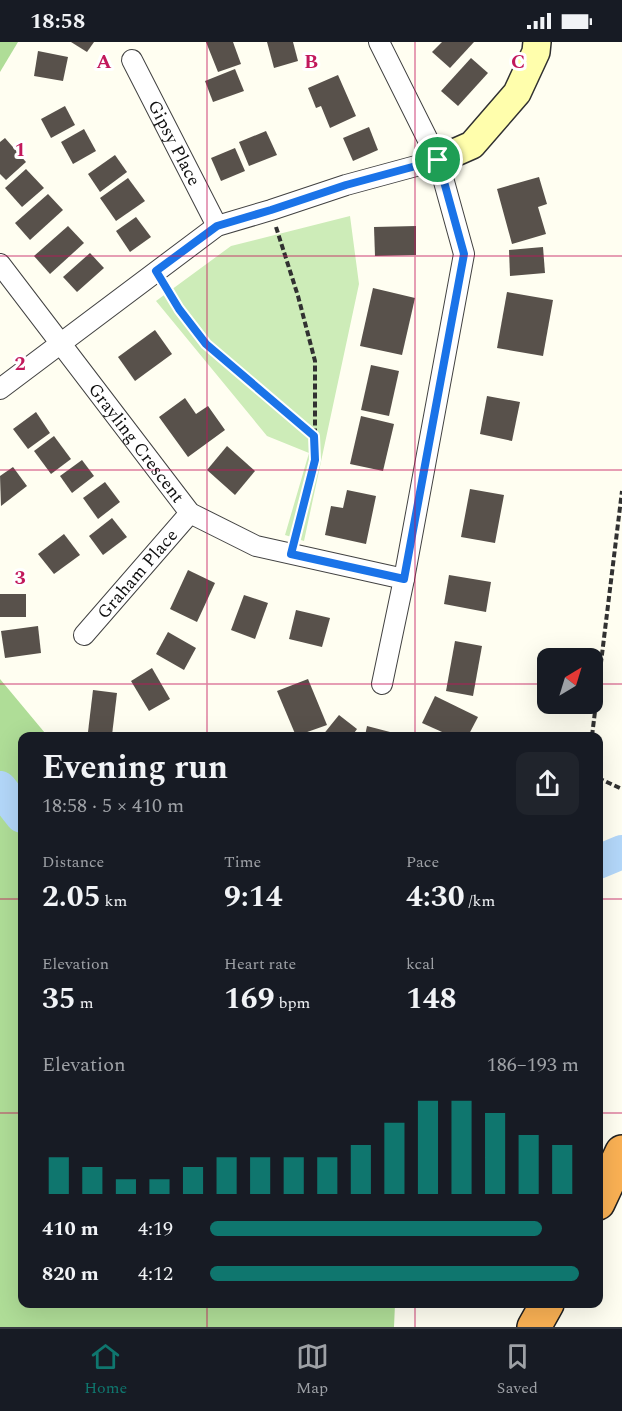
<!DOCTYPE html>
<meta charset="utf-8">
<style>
body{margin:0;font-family:Spectral,serif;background:#20242c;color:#f1f3f6;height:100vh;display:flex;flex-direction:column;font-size:22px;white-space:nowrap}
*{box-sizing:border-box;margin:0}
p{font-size:20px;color:#9ea1a6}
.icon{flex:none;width:33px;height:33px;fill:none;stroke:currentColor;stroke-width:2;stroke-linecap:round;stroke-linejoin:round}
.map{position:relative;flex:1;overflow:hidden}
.drawer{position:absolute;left:18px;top:690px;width:585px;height:576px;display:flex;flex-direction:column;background:#171b24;border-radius:12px;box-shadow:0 6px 24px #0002}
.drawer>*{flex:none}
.needle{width:39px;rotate:38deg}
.buttons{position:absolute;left:537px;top:606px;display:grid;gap:12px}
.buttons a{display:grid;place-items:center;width:66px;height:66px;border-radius:12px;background:#171b24;box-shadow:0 6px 24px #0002;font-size:30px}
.pin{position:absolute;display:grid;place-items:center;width:51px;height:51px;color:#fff;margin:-26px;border:3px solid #fff;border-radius:50%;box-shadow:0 2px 6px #0007}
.round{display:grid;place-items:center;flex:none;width:63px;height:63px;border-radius:12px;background:#20242c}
.overview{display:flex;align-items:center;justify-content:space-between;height:102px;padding:0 24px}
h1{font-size:33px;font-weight:700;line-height:45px}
.metrics{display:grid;grid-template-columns:repeat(3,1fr);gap:9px;height:102px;padding:6px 24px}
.metrics div{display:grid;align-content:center}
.metrics b{font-size:30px;font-weight:700}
.metrics small{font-size:16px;font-weight:400}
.metrics p{font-size:16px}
.chart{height:168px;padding:12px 24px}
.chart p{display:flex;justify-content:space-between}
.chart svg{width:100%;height:108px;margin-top:6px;stroke:#0f766e;stroke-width:6}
ul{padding:0 24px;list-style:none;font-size:20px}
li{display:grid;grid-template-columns:96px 72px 1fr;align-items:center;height:45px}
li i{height:15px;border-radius:8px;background:#0f766e}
.status{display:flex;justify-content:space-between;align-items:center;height:42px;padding:0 30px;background:#171b24;direction:ltr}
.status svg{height:16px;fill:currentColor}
.menu{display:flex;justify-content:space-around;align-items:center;height:84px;border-top:2px solid #363941;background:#171b24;font-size:16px;color:#9ea1a6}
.menu a{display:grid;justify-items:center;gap:3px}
.menu .on{color:#0f766e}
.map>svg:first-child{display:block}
</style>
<div class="status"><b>18:58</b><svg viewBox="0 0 49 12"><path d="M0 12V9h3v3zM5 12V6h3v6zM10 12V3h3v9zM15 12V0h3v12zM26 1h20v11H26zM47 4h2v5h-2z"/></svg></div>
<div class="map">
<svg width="622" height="1285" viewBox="0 0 622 1285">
<rect width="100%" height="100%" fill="#fffef1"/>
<path fill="#cdecb8" d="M350 174 359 242 304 499 285 493 309 411 267 394 156 259 231 204Z"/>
<g fill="#afdd97">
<path d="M0 0H18L0 30Z"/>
<path d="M0 637 45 691 51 694H22V1262H395L394 1285H0Z"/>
</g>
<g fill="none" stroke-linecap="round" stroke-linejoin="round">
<g stroke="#b3d7f9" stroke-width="34">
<path d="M0 746 22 774"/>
<path d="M598 820 622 810"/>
</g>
</g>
<g fill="#58514b">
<path d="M71 0H94L87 10Z"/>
<path d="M206 0H233L241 22 218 30Z"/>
<path d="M267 0H293L298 19 274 26Z"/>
<path d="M442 0H474L450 26 432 10Z"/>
<path d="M38 9 68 15 63 39 34 34Z"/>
<path d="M471 16 488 31 458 64 441 49Z"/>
<path d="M235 27 244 49 213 60 205 39Z"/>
<path d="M338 33 356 74 330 86 321 64 316 66 308 46Z"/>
<path d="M65 64 75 83 51 96 41 77Z"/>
<path d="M369 85 378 108 353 119 343 96Z"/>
<path d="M84 87 96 109 73 122 61 100Z"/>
<path d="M266 89 277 113 249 124 239 100Z"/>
<path d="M5 96 26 120 6 138 0 132V100Z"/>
<path d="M235 106 245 129 221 139 211 116Z"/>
<path d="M115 113 127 130 100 150 88 132Z"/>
<path d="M26 127 44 146 22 165 5 146Z"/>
<path d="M539 135 547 162 538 165 546 192 512 202 497 147Z"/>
<path d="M128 136 145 159 116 179 100 156Z"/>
<path d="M48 152 63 168 30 198 15 181Z"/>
<path d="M136 175 151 195 130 210 116 189Z"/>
<path d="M68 184 84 201 50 232 34 214Z"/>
<path d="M416 184V213L375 214 374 185Z"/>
<path d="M543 205 545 231 510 234 509 208Z"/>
<path d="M90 211 104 226 77 250 63 235Z"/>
<path d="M373 246 415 256 402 313 360 304Z"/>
<path d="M507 250 553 258 543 314 497 306Z"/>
<path d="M155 288 172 312 135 339 118 315Z"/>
<path d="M371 323 399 329 389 374 361 368Z"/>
<path d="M487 354 520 360 512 399 480 392Z"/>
<path d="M185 356 196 372 208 364 225 388 188 415 159 375Z"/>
<path d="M36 370 50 391 28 407 13 387Z"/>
<path d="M361 374 394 382 383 429 350 422Z"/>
<path d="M54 394 71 417 51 432 34 409Z"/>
<path d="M227 404 255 429 235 453 207 428Z"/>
<path d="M82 418 94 434 72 451 60 434Z"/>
<path d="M13 425 27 444 1 464 0 434Z"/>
<path d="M105 440 120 460 98 477 83 456Z"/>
<path d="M470 447 504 453 495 501 461 495Z"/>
<path d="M347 448 376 454 366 502 325 493 331 464 343 466Z"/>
<path d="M112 476 127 495 103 513 89 494Z"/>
<path d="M64 492 80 513 54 532 38 512Z"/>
<path d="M188 528 215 541 197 580 170 567Z"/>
<path d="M449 533 491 540 486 570 444 562Z"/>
<rect x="0" y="552" width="26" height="23"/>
<path d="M244 553 268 561 255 597 231 588Z"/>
<path d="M296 568 330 576 322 605 289 597Z"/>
<path d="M38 584 41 611 5 616 1 589Z"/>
<path d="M168 590 196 606 184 628 156 612Z"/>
<path d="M455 599 482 604 473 654 446 649Z"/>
<path d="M152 626 170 657 149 669 131 639Z"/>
<path d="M308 637 327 683 296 694 277 649Z"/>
<path d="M93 648 117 651 112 693 88 690Z"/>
<path d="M435 654 478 675 468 694H451L422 681Z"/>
<path d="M339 673 357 687 352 694H322Z"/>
<path d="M367 684 390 690 389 694H365Z"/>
</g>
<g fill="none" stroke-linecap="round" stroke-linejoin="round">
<defs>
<g id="street">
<path d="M379 0 438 118 464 212 404 537 382 642"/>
<path id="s1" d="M132 18 217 184"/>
<path id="s2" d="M0 222 190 471 256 504 404 537"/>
<path d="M0 347 217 184 271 168 346 143 438 118"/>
<path id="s3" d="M84 593 190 471"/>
</g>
<path id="secondary" d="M438 118 472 103 517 51 536 10 537 0"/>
<g id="highway">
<path d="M598 1161 622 1110"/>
<path d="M534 1285 547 1262"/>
</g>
</defs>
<use href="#street" stroke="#424242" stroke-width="22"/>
<use href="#secondary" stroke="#313131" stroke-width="30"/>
<use href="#highway" stroke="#202020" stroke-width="36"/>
<g stroke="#313131" stroke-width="4" stroke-dasharray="6 3" stroke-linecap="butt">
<path d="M276 185 298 254 315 319V418L295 494"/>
<path d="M165 245 206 302 313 394"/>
<path d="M592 694 622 449"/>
<path d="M598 736 622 747"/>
</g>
<use href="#street" stroke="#fff" stroke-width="20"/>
<use href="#secondary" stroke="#fffeac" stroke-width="27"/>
<use href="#highway" stroke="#fab154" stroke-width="33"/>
</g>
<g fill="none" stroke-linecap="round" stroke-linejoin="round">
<defs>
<path id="route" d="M438 118 464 212 404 537 291 512 315 418 314 394 206 302 179 267 156 229 217 184 271 168 346 143Z"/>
</defs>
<use href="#route" stroke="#fff" stroke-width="12"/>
<use href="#route" stroke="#1a73e8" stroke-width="8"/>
</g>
<path fill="none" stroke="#c2185b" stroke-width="1.5" stroke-opacity="0.55" d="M207 0V694M415 0V694M0 214H622M0 428H622M0 642H548M592 642H622M0 857H22M598 857H622M0 1071H22M598 1071H622M207 1262V1285M415 1262V1285"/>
<g text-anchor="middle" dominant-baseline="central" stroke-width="6" stroke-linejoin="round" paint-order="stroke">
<g font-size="18" fill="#0f0f0f" stroke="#fff">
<text stroke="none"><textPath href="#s1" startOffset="93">Gipsy Place</textPath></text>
<text stroke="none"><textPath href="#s2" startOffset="225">Grayling Crescent</textPath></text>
<text stroke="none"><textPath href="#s3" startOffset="81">Graham Place</textPath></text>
</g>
</g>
<g font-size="20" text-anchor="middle" font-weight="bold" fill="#c2185b" stroke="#fff" stroke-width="6" stroke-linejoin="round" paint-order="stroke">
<text x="104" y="26">A</text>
<text x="311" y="26">B</text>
<text x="518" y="26">C</text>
<text x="20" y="114">1</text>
<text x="20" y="328">2</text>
<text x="20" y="542">3</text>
</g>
</svg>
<div class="buttons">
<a><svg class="needle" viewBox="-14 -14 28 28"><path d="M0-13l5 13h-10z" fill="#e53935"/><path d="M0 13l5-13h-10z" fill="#9ea1a6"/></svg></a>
</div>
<div class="pin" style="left:438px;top:118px;background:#1e9e55"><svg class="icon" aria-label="arrive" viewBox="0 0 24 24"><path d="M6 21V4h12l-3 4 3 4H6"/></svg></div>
<section class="drawer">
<div class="overview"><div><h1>Evening run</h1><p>18:58 · 5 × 410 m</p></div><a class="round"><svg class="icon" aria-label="share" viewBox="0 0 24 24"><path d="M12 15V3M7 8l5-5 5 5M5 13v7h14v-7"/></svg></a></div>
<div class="metrics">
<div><p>Distance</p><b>2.05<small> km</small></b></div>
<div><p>Time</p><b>9:14</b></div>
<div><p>Pace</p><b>4:30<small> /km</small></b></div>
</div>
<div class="metrics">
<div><p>Elevation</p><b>35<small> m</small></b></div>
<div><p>Heart rate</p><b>169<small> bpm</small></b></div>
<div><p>kcal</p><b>148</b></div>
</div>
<div class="chart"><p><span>Elevation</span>186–193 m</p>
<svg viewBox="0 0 160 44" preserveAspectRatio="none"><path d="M5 44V29M15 44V33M25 44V38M35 44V38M45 44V33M55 44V29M65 44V29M75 44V29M85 44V29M95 44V24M105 44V15M115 44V6M125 44V6M135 44V11M145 44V20M155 44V24"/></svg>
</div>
<ul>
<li><b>410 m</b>4:19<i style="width:90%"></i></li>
<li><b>820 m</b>4:12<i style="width:100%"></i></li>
</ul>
</section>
</div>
<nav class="menu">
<a class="on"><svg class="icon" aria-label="home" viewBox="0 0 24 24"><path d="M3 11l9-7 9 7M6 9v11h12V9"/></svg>Home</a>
<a><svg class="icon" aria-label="map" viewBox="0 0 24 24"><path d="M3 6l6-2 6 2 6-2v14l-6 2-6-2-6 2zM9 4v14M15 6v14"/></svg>Map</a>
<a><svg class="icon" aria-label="saved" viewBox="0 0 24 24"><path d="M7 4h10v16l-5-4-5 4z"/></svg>Saved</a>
</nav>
